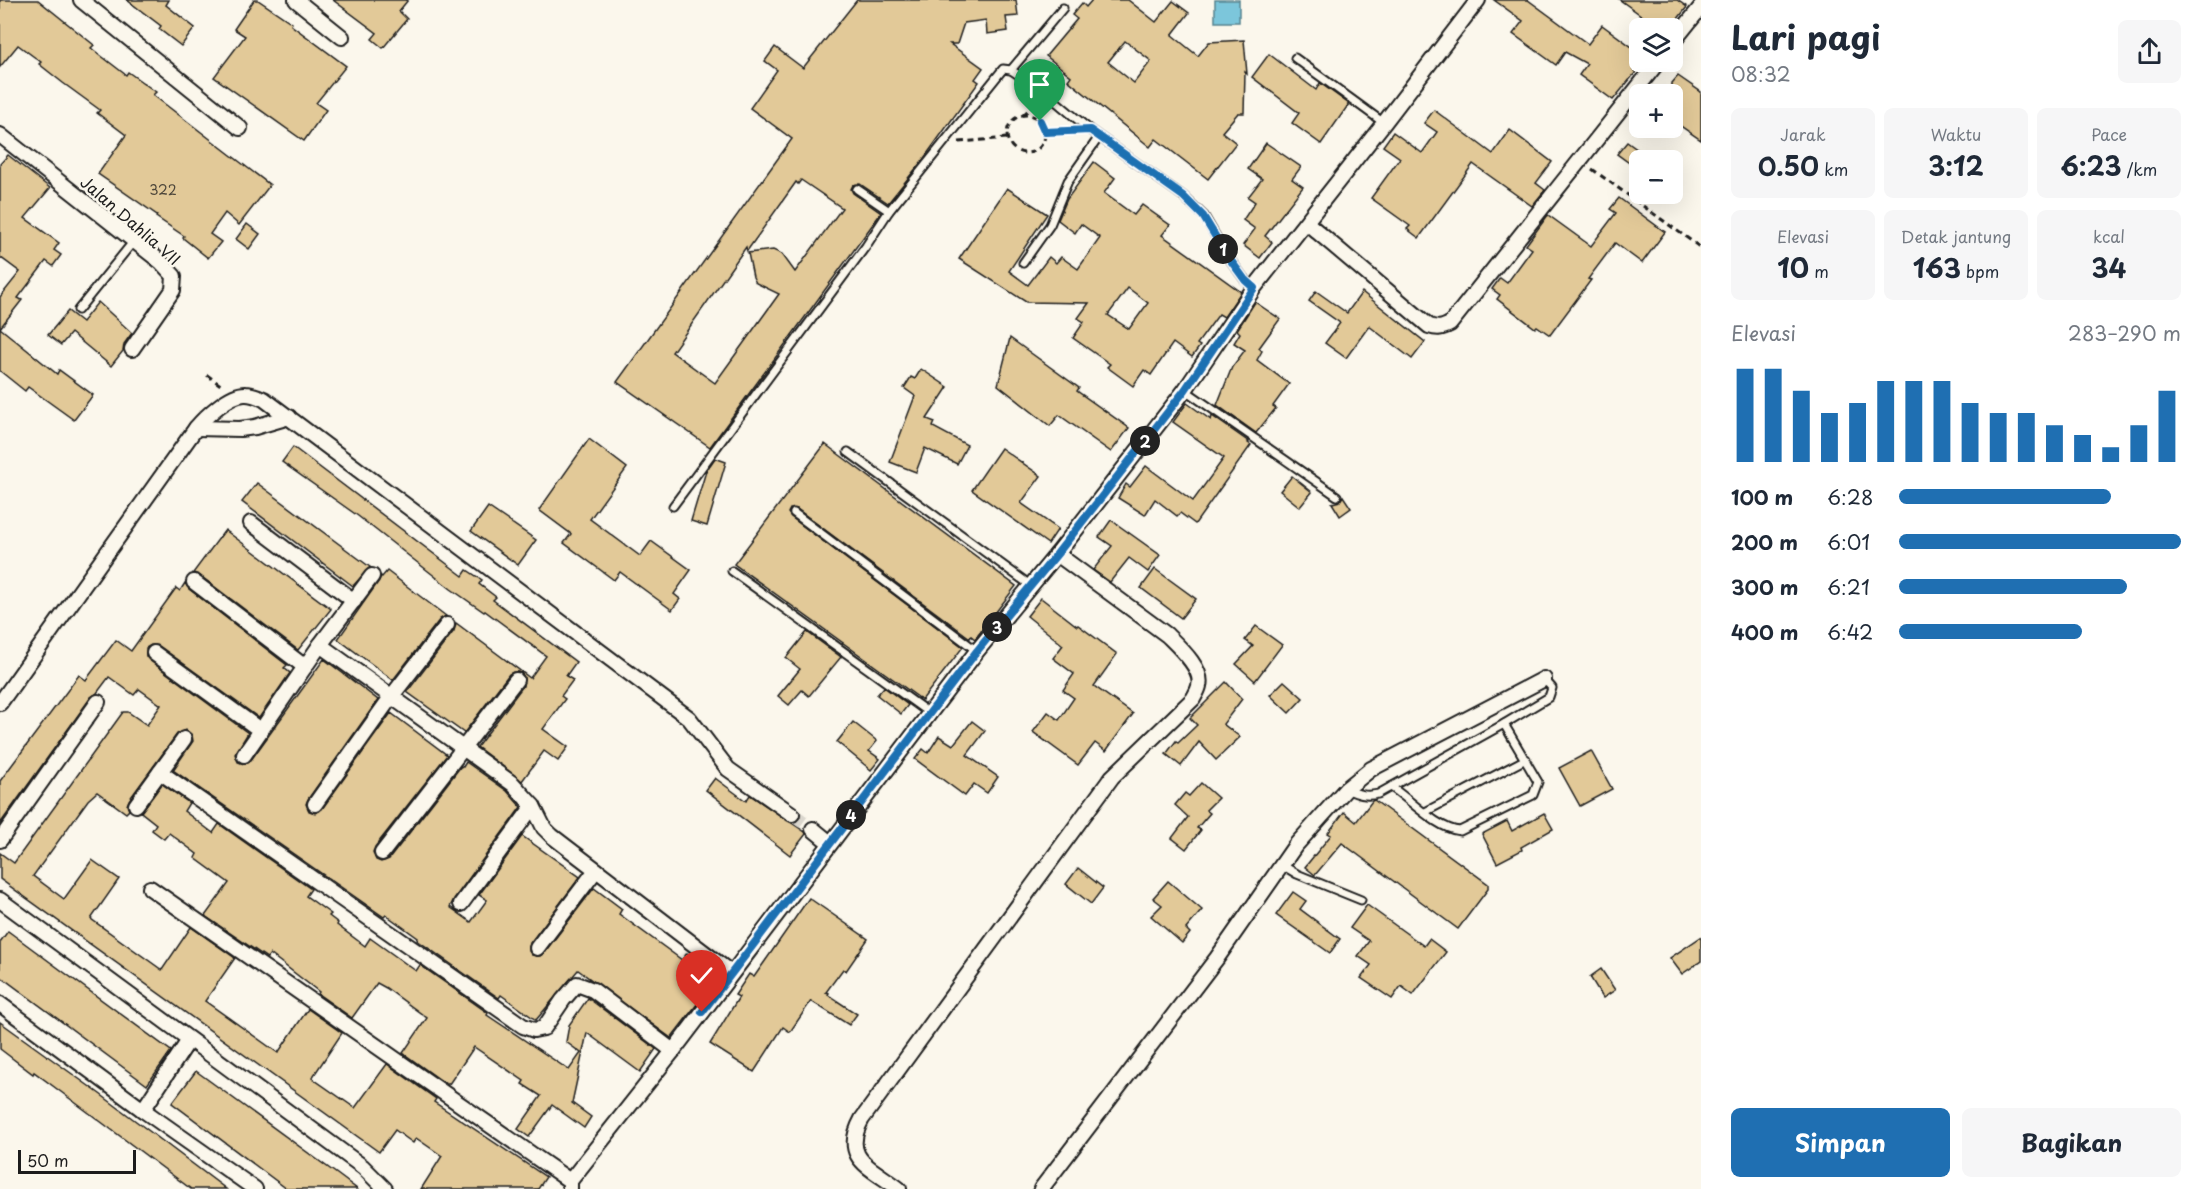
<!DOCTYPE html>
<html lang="id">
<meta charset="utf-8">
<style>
body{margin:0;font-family:"Playpen Sans",sans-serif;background:#f6f6f7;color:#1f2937;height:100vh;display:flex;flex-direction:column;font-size:22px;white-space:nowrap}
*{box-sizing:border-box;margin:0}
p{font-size:20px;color:#747a83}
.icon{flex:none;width:33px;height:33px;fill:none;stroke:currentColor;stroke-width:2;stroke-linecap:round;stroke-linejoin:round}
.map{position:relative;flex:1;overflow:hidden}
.details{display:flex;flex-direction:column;background:#fff;width:510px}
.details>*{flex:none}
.buttons{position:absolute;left:1629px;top:18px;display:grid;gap:12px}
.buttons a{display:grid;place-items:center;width:54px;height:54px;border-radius:9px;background:#fff;box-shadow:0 6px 24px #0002;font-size:30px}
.scale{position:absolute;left:18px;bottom:15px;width:118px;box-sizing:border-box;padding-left:6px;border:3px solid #1c1c1c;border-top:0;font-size:16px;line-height:21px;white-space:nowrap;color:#1c1c1c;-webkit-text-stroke:4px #fbf7ec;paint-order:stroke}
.pin{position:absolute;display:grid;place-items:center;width:51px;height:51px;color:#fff;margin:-62px -26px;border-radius:50% 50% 50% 0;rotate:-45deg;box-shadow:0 0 6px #0007}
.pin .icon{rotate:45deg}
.km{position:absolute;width:30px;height:30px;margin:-15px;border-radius:50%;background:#222;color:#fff;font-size:16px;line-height:30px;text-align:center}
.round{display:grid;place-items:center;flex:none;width:63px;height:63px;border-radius:9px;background:#f6f6f7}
.head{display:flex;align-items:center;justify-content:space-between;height:102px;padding:0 30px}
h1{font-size:33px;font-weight:700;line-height:45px}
.stats{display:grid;grid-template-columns:repeat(3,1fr);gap:9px;height:102px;padding:6px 30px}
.stats div{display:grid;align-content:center;border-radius:9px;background:#f6f6f7;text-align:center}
.stats b{font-size:26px;font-weight:700}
.stats small{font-size:16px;font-weight:400}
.stats p{font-size:16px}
.chart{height:168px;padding:12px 30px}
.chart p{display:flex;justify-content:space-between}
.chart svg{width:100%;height:108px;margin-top:6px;stroke:#1f6fb2;stroke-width:6}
.primary-button{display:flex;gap:12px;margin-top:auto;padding:12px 30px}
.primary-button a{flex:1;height:69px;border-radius:9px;background:#1f6fb2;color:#fff;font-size:24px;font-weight:700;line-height:69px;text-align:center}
.primary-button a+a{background:#f6f6f7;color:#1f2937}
ul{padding:0 30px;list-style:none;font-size:20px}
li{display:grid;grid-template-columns:96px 72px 1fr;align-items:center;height:45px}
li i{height:15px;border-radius:8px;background:#1f6fb2}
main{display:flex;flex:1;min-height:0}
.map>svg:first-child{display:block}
</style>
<main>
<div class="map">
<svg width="1701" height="1189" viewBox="0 0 1701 1189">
<rect width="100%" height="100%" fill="#fbf7ec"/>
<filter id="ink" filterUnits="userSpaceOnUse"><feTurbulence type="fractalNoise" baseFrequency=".0167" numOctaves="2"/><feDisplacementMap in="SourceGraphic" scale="12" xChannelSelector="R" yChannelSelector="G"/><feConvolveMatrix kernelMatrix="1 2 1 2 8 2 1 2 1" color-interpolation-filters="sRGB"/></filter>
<g filter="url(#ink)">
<rect fill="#7bc6db" stroke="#55828f" stroke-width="1.5" x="1215" y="0" width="24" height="22"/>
<g fill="#e2c998" stroke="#1c1c1c" stroke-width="1.5" fill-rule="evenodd">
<path d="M0 0H38L94 45 91 48 126 75 128 72 156 92 153 95 270 185 239 225 225 213 210 234 221 242 208 258 183 238 184 236 156 217 157 215 98 174 126 135 97 113 100 110 63 83 39 64 41 62 18 45 0 67Z"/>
<path d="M127 0H169L166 5 195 28 181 46 159 29 161 26Z"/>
<path d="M254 0H258L292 23 291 25 346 66 316 103 326 110 304 141 214 77 245 36 234 29Z"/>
<path d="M333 0H408L399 11 407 19 383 48 372 39 377 33Z"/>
<path d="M857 0H1016L1018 16 1006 17 1008 31 987 34 986 20 964 23 957 44H950L983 68 975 79 979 82 922 161 888 203 860 184 853 185 851 189 853 193 881 213 710 447 617 382 792 139 750 108 777 70 765 61 775 47 803 68ZM801 180 842 208 795 272 782 254 773 250 748 253 753 277 756 283 779 294 715 383 672 352 746 247 747 251 796 182 798 184Z"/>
<path d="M1092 0H1128L1156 22 1173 1 1189 13 1172 35 1198 56 1209 42 1244 40 1247 74 1245 72 1244 113H1238L1222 132 1236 143 1208 179 1156 139 1150 147 1068 80 1071 76 1046 56 1077 19 1072 15 1082 3 1086 7ZM1125 41 1151 61 1134 83 1108 62Z"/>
<path d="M1494 0H1528L1588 44 1602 25 1640 53V62L1633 70 1636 72 1613 100 1579 75 1587 64 1565 52 1556 65 1513 34 1523 21Z"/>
<path d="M1620 0H1677L1687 7 1671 28H1659Z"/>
<path d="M1269 54 1316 90 1320 83 1349 104 1321 144 1292 123 1299 113 1252 77Z"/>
<path d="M1678 76 1701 92V140L1672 120V83Z"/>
<path d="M1434 110 1493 154 1510 130 1552 162 1536 183 1545 190 1532 206 1473 164 1419 238 1407 229 1410 226 1371 198 1400 158 1383 146 1393 132 1422 153 1437 132 1424 123Z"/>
<path d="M1627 142 1642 153 1632 165 1617 154Z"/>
<path d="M1266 143 1301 167 1292 179 1303 187 1265 236 1272 242 1260 258 1243 245 1255 229 1243 220 1255 202 1248 197 1262 179 1248 169Z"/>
<path d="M8 155 50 188 25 218 59 243 54 250 61 255 53 266 46 261 18 298 22 300 0 328V297L20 272 0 257V164Z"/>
<path d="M1094 162 1115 178 1104 193 1134 215 1142 205 1170 225 1162 235 1241 292 1224 317 1219 314 1197 344 1200 346 1192 357 1173 343 1151 375 1144 370 1133 386 1107 367 1110 364 1073 338 1084 322 1078 318 1089 303 1026 302 959 259 1007 188 1047 214 1009 271 1028 285 1049 257 1056 263 1061 257 1078 269 1100 238 1081 224 1075 233 1058 220 1067 199ZM1128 288 1148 303 1129 329 1108 315Z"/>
<path d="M1619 198 1665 232 1642 263 1615 243 1588 279 1591 280 1550 335 1537 326 1535 328 1497 299 1500 295 1492 289 1500 278 1507 283 1532 249 1526 245 1548 215 1591 246 1616 213 1610 209Z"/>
<path d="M247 224 260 234 249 249 236 239Z"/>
<path d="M1316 291 1347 313 1362 292 1425 342 1412 359 1369 326 1346 358 1325 343 1340 323 1309 301Z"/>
<path d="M98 302 132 333 124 344 123 351 111 366 71 333 61 345 48 335 68 311 82 322Z"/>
<path d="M1255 302 1280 319 1259 348 1262 351 1257 360 1289 384 1273 406 1276 408 1256 433 1217 405 1232 367 1245 350 1234 343 1240 333 1237 330Z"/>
<path d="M0 328 57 374 59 370 93 395 74 420 28 387 25 391 0 371Z"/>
<path d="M1010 338 1079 388 1077 391 1129 428 1111 452 1059 415 1050 426 998 385Z"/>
<path d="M921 369 948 387 927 419 935 422 933 427 967 445 957 464 925 448 916 472 890 462 915 396 904 388 911 377 915 379Z"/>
<path d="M1187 403 1211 420 1212 416 1249 442 1248 443 1251 445 1195 524 1180 513 1177 516 1155 499 1145 515 1118 498 1126 484 1130 487 1146 466 1193 501 1224 458 1173 422Z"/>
<path d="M589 439 627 468 590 519 640 556 651 541 691 570 674 594 680 599 672 610 620 572 614 580 564 543 571 534 539 510Z"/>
<path d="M825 444 1016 586 975 639 971 636 970 638 797 509H790L788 513 791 517 963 647 922 700 734 564Z"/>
<path d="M293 447 463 576 467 570 482 580 479 584 496 597 493 600 576 662 566 676 573 680 561 696 565 699 543 729 568 747 558 761 544 751 522 781 477 747 523 686 524 677 521 673 513 672 509 674 464 733 407 692 454 631 456 623 530 678 546 656 485 611 484 612 451 589 358 516 282 462Z"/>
<path d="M1001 448 1041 476 1021 503 1058 529 1048 544 972 490Z"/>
<path d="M715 458 726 462 707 526 691 521 706 471Z"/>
<path d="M1292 476 1312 492 1300 507 1280 491Z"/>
<path d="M257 483 370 567 353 586 242 502Z"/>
<path d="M1343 496 1351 508 1340 516 1332 503 1340 501Z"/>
<path d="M488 507 536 540 518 565 471 531Z"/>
<path d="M1111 520 1160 555 1148 572 1129 558 1110 582 1093 570 1112 546 1099 537Z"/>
<path d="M225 530 331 609 298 650 199 575 193 573Z"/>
<path d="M1155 569 1196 599 1181 618 1141 588Z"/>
<path d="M387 571 446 616 440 619 393 680 338 639 379 581 381 576 382 577Z"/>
<path d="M185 583 189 589 287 665 284 668 290 673 259 718 159 646 151 645 146 648V656L149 660 248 733 235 754 238 762 244 764 251 760 324 659 378 700 308 799 306 804 309 811 315 813 322 809 391 713 447 755 375 847 373 852 376 860 381 862 389 859 461 766 463 767 466 762 507 791 521 807 454 899 450 907 471 922 487 900 479 895 522 836 580 877 530 943 529 951 532 955 540 956 544 953 594 888 622 909 619 914 682 960 687 953 718 977 671 1038 578 970 536 1020 501 995 499 998 417 940 418 938 386 915 384 917 173 770 193 741 192 735 186 730 177 734 129 800 127 805 129 810 126 813 97 792 88 800 33 876 64 899 92 860 119 879 91 919 162 970 191 927 235 958 205 1001 278 1053 308 1009 342 1033 312 1078 355 1108 387 1064 436 1099 434 1102 546 1177 538 1189H421L442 1156 416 1138 413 1143 395 1130 379 1152 0 879V853L14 863 123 712H128L147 725 161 705 139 689 134 695 109 677 97 693 91 697 0 824V781L79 675 86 680 116 640 131 651 176 588 180 591Z"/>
<path d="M1041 598 1077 626 1078 625 1117 654 1094 686 1133 714 1106 751 1095 743 1078 765 1033 732 1048 712 1059 720 1074 698 1063 690 1074 674 1053 658 1063 645 1027 616Z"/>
<path d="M1256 626 1282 645 1255 681 1236 664 1253 646 1245 640Z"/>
<path d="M807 632 841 657 809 696 802 690 789 705 778 696 800 669 786 658Z"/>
<path d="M1284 681 1303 698 1289 713 1270 695Z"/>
<path d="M1226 682 1242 699 1223 724 1240 737 1216 760 1199 742 1181 766 1166 754 1176 741 1178 743 1197 725 1190 718Z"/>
<path d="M884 687 908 705 901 714 877 695Z"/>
<path d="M972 721 985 731 967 755 998 777 987 793 974 784 965 796 915 759 923 749 928 753 939 736 953 745Z"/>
<path d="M853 722 877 741 869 751 880 759 871 770 837 742Z"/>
<path d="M1591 751 1612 789 1580 806 1559 768Z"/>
<path d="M715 778 746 801 750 795 805 832 806 834 790 855 706 790Z"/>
<path d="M1201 783 1218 798 1206 810 1210 813 1197 828 1201 830 1186 849 1172 838 1188 817 1175 805 1185 793 1189 796Z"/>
<path d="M162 784 189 803 184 811 213 833 219 824 311 889 306 896 331 914 329 916 338 923 337 925 365 946 370 938 416 971 420 965 488 1013 487 1015 569 1070 581 1053 566 1042 569 1025 588 998 656 1049 640 1072 587 1033 572 1103 591 1117 584 1128 552 1105 529 1137 518 1129 541 1096 522 1084 524 1081 474 1047 449 1084H446L403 1053 427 1018 386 988 377 983 352 1018 318 994 319 992 270 954 267 958 205 916 229 883 195 858 197 854 169 833 164 839 152 830 156 824 141 812Z"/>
<path d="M1374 800 1488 884V889L1458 929 1342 843 1315 875 1305 867 1331 835 1328 833 1344 812 1356 822 1372 801Z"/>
<path d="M1544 813 1553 829 1521 847 1522 850 1497 863 1482 834 1507 821 1512 831Z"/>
<path d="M1078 868 1103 888 1091 904 1066 884Z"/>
<path d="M1168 881 1202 910 1186 929 1190 933 1182 943 1151 916 1162 905 1153 898Z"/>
<path d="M1293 892 1306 901 1300 909 1340 939 1330 953 1276 915Z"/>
<path d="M809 898 868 939 846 971 843 969 826 992 829 993 828 995 857 1014 849 1025 811 1001 790 1032 783 1027 754 1072 710 1044 739 997 735 995 749 974 754 977Z"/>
<path d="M1367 905 1424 946 1429 939 1446 952 1413 995 1401 986 1392 999 1361 978 1371 965 1358 956 1369 941 1350 928Z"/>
<path d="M8 931 171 1051 147 1085 0 976V942Z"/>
<path d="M1701 937V961L1682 974 1670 958Z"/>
<path d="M1601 969 1615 990 1603 998 1590 977Z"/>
<path d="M0 1022 100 1094 226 1189H191L61 1092 34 1072 33 1074 0 1049Z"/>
<path d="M196 1071 337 1174 357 1189H287L172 1103Z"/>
</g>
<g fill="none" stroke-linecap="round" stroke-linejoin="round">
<path stroke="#dad6cd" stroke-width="14" stroke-dasharray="14 7" stroke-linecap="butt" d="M792 814 813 829"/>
<defs>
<g id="service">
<path d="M1295 58 1384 123"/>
<path d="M1011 70 1063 8"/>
<path d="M857 189 889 211"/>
<path d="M1023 263 1050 225 1068 181 1099 137"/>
<path d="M78 310 133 242"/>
<path d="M1185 390 1337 496"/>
<path d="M848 452 1030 585"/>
<path d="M673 506 866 246 889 211 1003 69 1011 70 1046 93 1090 130 1183 196 1204 216 1226 254 1245 280 1254 288"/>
<path d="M794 513 977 651"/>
<path d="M732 571 929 713"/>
<path d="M1391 787C1411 800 1437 829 1460 831L1533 795 1538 782 1504 724"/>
<path d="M1346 789C1358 794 1365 797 1378 794L1504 724 1549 697 1552 688 1544 679"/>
<path d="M1425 812 1526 759"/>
<path d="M1282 865 1297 874 1361 900"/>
</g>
<g id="minor">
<path d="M81 0 240 128"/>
<path d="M296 0 342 37"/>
<path d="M1672 43 1701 7"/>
<path d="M0 135 161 262 174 276 173 290 132 349"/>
<path d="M1307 223 1429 326C1438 329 1442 328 1450 324L1658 62"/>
<path d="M196 428 240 429 255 427 289 417"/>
<path d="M251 523 354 601"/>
<path d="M372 576 320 645 513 784 533 806 544 828 552 836 731 973"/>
<path d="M194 582 305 667"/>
<path d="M154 653 260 730"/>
<path d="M0 703 196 428C205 417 230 393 246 394 251 394 259 397 264 399L689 718 728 769 792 814"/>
<path d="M244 755 320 645"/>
<path d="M160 772 523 1026 534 1030 544 1028 563 1000 577 984 593 990 673 1051"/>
<path d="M315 804 391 697 447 625"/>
<path d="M136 805 184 739"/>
<path d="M813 829 830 843"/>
<path d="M0 840 98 702"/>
<path d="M382 853 516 680"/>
<path d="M150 888 570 1181"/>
<path d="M0 900 363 1167 385 1189"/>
<path d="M461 904 533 806"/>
<path d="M537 948 596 870"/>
<path d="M0 1004 143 1110 255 1189"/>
<path d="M143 1110 189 1040"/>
<path d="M570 1189V1181L673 1051 977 651 1057 554 1185 390 1254 288 1384 123 1478 0"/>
<path d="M899 1189C871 1167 840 1159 862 1119L1112 777 1193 699C1195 695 1198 691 1199 686 1204 669 1178 646 1167 635L1057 554"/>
<path d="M1041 1189 1217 958 1295 846 1346 789 1371 769 1544 679"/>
</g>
</defs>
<use href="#service" stroke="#1c1c1c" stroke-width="11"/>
<use href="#minor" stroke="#1c1c1c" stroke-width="18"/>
<g stroke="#1c1c1c" stroke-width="3" stroke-dasharray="6 4.5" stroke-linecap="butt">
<path d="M1023 115 1038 101"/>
<circle cx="1026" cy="134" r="19"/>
<path d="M1045 132 1073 131"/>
<path d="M959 142 1008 138"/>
<path d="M1592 169 1701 248"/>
<path d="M207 375 222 386"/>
</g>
<use href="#service" stroke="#fbf7ec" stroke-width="7"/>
<use href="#minor" stroke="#fbf7ec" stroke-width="14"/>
</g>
</g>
<g fill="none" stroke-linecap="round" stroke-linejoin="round" filter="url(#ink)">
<defs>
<path id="route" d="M702 1012 977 651 1057 554 1185 390 1254 288 1245 280 1226 254 1203 216 1183 196 1090 130 1045 132 1040 121"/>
</defs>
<use href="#route" stroke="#fff" stroke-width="12"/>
<use href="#route" stroke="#1f6fb2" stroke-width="8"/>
</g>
<g text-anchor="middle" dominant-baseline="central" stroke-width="5" stroke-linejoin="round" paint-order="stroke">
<g font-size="14" fill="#4e473b">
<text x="163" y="189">322</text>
</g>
<g font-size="16" fill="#1c1c1c" stroke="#fbf7ec">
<text transform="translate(131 220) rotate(41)">Jalan Dahlia VII</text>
</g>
</g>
</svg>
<div class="buttons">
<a><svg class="icon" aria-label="layers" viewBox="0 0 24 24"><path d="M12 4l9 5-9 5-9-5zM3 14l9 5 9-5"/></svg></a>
<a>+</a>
<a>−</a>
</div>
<div class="scale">50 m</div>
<div class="pin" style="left:1040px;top:121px;background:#1e9e55"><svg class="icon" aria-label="arrive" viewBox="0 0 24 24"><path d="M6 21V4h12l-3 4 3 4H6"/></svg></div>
<div class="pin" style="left:702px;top:1012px;background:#d93025"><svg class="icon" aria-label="check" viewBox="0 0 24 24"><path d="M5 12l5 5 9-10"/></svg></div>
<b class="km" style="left:1223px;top:249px">1</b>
<b class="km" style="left:1145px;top:441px">2</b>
<b class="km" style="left:997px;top:627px">3</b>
<b class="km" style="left:851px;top:815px">4</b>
</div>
<section class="details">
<div class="head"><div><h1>Lari pagi</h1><p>08:32</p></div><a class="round"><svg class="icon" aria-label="share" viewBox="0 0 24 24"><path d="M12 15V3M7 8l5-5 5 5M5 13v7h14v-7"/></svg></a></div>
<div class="stats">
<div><p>Jarak</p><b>0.50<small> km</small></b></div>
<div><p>Waktu</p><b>3:12</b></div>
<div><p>Pace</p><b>6:23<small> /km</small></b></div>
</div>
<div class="stats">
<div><p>Elevasi</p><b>10<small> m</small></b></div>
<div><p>Detak jantung</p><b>163<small> bpm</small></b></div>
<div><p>kcal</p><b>34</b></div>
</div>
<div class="chart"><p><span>Elevasi</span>283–290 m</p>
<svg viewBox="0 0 160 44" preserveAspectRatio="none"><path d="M5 44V6M15 44V6M25 44V15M35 44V24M45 44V20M55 44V11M65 44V11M75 44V11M85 44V20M95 44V24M105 44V24M115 44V29M125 44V33M135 44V38M145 44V29M155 44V15"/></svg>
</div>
<ul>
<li><b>100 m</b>6:28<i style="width:75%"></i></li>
<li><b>200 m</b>6:01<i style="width:100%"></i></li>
<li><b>300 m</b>6:21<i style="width:81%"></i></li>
<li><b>400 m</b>6:42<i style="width:65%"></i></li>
</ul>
<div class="primary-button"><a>Simpan</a><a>Bagikan</a></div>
</section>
</main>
